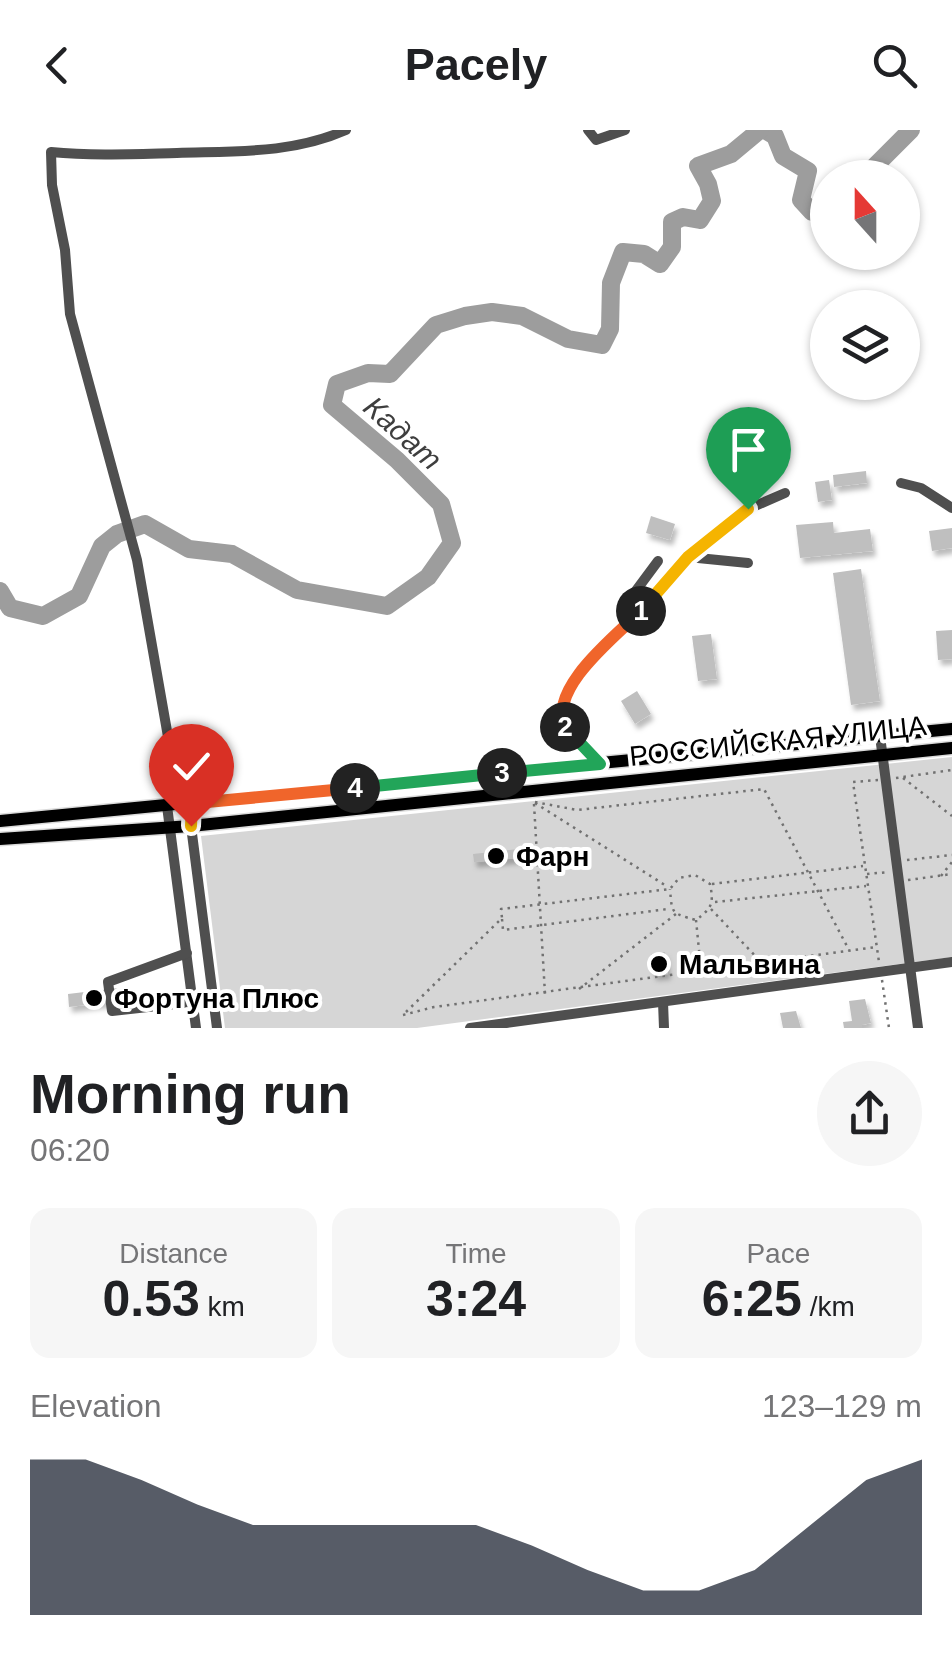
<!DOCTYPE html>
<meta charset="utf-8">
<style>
body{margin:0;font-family:Arial,sans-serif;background:#f6f6f6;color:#202124;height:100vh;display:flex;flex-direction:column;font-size:38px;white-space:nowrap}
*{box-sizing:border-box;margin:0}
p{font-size:32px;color:#757577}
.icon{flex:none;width:55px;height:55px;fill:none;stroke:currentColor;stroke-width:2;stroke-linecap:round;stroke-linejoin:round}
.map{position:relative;height:898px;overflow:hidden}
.panel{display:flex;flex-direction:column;background:#fff;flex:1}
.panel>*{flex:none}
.needle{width:65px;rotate:339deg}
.controls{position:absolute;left:810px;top:30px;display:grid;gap:20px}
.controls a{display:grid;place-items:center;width:110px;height:110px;border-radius:50%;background:#fff;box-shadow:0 2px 8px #0004;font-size:50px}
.pin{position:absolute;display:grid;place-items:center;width:85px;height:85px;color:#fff;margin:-102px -42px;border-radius:50% 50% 50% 0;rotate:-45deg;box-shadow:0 0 10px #0007}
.pin .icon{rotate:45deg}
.km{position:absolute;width:50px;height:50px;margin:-25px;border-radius:50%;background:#222;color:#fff;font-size:28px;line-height:50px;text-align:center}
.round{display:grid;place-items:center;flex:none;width:105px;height:105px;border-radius:52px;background:#f6f6f6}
.overview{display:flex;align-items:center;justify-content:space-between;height:170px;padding:0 30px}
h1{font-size:55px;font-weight:600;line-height:75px}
.metrics{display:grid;grid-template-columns:repeat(3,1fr);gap:15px;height:170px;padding:10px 30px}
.metrics div{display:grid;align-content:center;border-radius:20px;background:#f6f6f6;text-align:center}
.metrics b{font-size:50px;font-weight:600}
.metrics small{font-size:28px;font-weight:400}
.metrics p{font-size:28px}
.chart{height:280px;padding:20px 30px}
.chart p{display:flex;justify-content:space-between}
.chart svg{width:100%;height:180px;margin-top:10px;fill:#111827;opacity:.7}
header{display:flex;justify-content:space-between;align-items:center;height:130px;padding:0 30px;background:#fff;font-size:45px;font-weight:600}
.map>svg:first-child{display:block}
</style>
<header><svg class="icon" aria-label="back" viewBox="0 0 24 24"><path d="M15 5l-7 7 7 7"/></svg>Pacely<svg class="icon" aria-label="search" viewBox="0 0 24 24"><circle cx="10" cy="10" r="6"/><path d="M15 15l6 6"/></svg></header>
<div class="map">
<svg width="952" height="898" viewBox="0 0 952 898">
<defs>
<filter id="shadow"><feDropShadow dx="3" dy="5.5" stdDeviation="2.5" flood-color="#0004"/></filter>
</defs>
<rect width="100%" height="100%" fill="#fff"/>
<path fill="#d6d6d6" d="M952 627V827L417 898H225L201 706Z"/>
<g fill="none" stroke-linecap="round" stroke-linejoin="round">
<g stroke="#9d9d9d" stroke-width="18">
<path d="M765 0 775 6 783 26 808 41 801 70 812 82 828 76"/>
<path d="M863 48 911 0"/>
<path d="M0 461 10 478 43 486 79 466 102 416 117 404 145 394 189 419 232 424 297 460 387 476 428 447 452 413 441 374 397 330 332 275 337 254 368 243 390 244 436 195 465 186 492 182 522 186 568 209 602 215 610 199 611 153 623 122 644 124 660 134 672 117V92L683 87 700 90 712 71 708 54 698 36 731 24 760 0"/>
</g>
</g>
<g fill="#bfbfbf" filter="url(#shadow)">
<path d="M866 341 867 353 834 357 833 345Z"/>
<path d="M829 350 832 370 818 372 815 352Z"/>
<path d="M651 386 675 394 670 410 646 403Z"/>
<path d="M833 392 834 403 870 399 873 421 800 428 796 395Z"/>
<path d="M952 398V418L932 421 929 401Z"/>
<path d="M861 439 880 571 851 575 833 443Z"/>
<path d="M952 500V529L938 530 936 501Z"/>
<path d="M711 504 717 549 698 551 692 506Z"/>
<path d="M637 561 651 584 635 594 621 571Z"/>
<path d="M518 719 519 728 474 732 473 724Z"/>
<path d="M665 822 668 844 653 845 651 824Z"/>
<path d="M118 858 119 871 69 877 68 864Z"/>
<path d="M865 869 871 893 862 895V898H844L843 892 852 891 849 871Z"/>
<path d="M796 881 801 898H783L780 883Z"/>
</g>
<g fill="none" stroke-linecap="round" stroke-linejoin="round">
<defs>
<g id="major">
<path d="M0 691 952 599"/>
<path d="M0 709 191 696 952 618"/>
</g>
</defs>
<use href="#major" stroke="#dbdbdb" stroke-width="15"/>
<g stroke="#717171" stroke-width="2.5" stroke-dasharray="2.5 5" stroke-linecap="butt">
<path d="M896 648 952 640"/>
<path d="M903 648 952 686"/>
<path d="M878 650 853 652 879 832"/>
<path d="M535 672 577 680 764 659 849 820"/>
<path d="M535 673 668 757"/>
<path d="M534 674 545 864"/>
<path d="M907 730 952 725"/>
<path d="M867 744 889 742"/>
<path d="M941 746 952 732"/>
<path d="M908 750 952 744"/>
<path d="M712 754 863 736"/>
<path d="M715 772 866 756"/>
<path d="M711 779 760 831"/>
<path d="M502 789 503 800 668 779"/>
<path d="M696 790 701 840"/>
<path d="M882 850 889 898"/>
<path d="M579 859 676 784"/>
<path d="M406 882 502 788 501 779 670 759 679 748 695 745 710 754C714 774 712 778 696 790 671 783 672 784 670 759"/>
<path d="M403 885 434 877 876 817"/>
</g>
<g stroke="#4f4f4f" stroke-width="10">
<path d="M588 0 596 10 625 0"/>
<path d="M901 353 921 358 952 378"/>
<path d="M688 427 748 433"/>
<path d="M624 494 632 466 658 431"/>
<path d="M880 606 918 898"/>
<path d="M600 634C578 613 553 597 565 564L623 495 641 481 688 427 748 379 785 363"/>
<path d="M192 674 191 696 217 898"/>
<path d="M180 675 137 430 70 184 65 120 52 55 51 22C93 26 135 24 177 23 235 21 292 24 346 0"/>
<path d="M167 676 196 898"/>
<path d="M187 823 108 852 112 881 193 872"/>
<path d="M663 872 664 898"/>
<path d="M470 898 952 832"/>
</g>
<use href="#major" stroke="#000" stroke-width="12"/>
</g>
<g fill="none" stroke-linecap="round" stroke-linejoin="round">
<defs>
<path id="split-1" d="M641 481 688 427 748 379"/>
<path id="split-2" d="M565 597C548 558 616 506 641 481"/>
<path id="split-3" d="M502 643 600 634 565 597"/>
<path id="split-4" d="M355 658 502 643"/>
<path id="split-5" d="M207 672 355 658"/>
<path id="split-6" d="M191 696 192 674 207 672"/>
</defs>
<use href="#split-1" stroke="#fff" stroke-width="20"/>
<use href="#split-2" stroke="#fff" stroke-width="20"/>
<use href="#split-3" stroke="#fff" stroke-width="20"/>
<use href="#split-4" stroke="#fff" stroke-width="20"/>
<use href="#split-5" stroke="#fff" stroke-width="20"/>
<use href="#split-6" stroke="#fff" stroke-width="20"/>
<use href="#split-1" stroke="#f5b400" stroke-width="12"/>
<use href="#split-2" stroke="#f0652b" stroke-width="12"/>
<use href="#split-3" stroke="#22a559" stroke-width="12"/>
<use href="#split-4" stroke="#22a559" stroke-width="12"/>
<use href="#split-5" stroke="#f0652b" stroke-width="12"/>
<use href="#split-6" stroke="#f5b400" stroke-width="12"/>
</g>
<g fill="#000" stroke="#fff" stroke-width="4">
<circle cx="496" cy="726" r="10"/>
<circle cx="659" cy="834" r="10"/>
<circle cx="94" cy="868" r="10"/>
</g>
<g text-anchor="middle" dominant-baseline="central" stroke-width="8" stroke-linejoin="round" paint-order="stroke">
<g font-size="28" fill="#000" stroke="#fff">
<text transform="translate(778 611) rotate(-6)">РОССИЙСКАЯ УЛИЦА</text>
</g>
<g font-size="28" font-weight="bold" fill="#000" stroke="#fff" text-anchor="start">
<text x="516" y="726">Фарн</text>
<text x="679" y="834">Мальвина</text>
<text x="114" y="868">Фортуна Плюс</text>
</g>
<g font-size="30" font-style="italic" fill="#3e3e3e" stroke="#fff">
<text transform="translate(403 303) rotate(42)">Кадат</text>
</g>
</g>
</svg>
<div class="controls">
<a><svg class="needle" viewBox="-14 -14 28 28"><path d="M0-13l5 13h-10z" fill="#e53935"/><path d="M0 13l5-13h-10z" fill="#757577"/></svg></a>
<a><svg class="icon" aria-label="layers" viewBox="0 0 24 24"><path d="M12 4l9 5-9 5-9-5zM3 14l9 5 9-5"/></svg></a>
</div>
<div class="pin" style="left:748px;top:379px;background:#1e9e55"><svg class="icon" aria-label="arrive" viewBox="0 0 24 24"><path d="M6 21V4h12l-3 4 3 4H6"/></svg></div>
<div class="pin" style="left:191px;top:696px;background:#d93025"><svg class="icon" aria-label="check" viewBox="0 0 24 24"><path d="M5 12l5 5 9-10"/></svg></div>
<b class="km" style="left:641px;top:481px">1</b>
<b class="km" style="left:565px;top:597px">2</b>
<b class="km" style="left:502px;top:643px">3</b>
<b class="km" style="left:355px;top:658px">4</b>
</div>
<section class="panel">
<div class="overview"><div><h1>Morning run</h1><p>06:20</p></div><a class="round"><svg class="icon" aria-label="share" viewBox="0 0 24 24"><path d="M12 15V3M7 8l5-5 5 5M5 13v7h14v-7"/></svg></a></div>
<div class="metrics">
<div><p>Distance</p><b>0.53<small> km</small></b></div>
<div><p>Time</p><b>3:24</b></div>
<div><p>Pace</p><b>6:25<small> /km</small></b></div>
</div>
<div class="chart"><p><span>Elevation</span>123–129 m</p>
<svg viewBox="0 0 160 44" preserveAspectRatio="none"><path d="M0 44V6L10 6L20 11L30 17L40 22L50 22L60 22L70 22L80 22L90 27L100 33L110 38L120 38L130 33L140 22L150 11L160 6V44z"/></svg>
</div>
</section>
